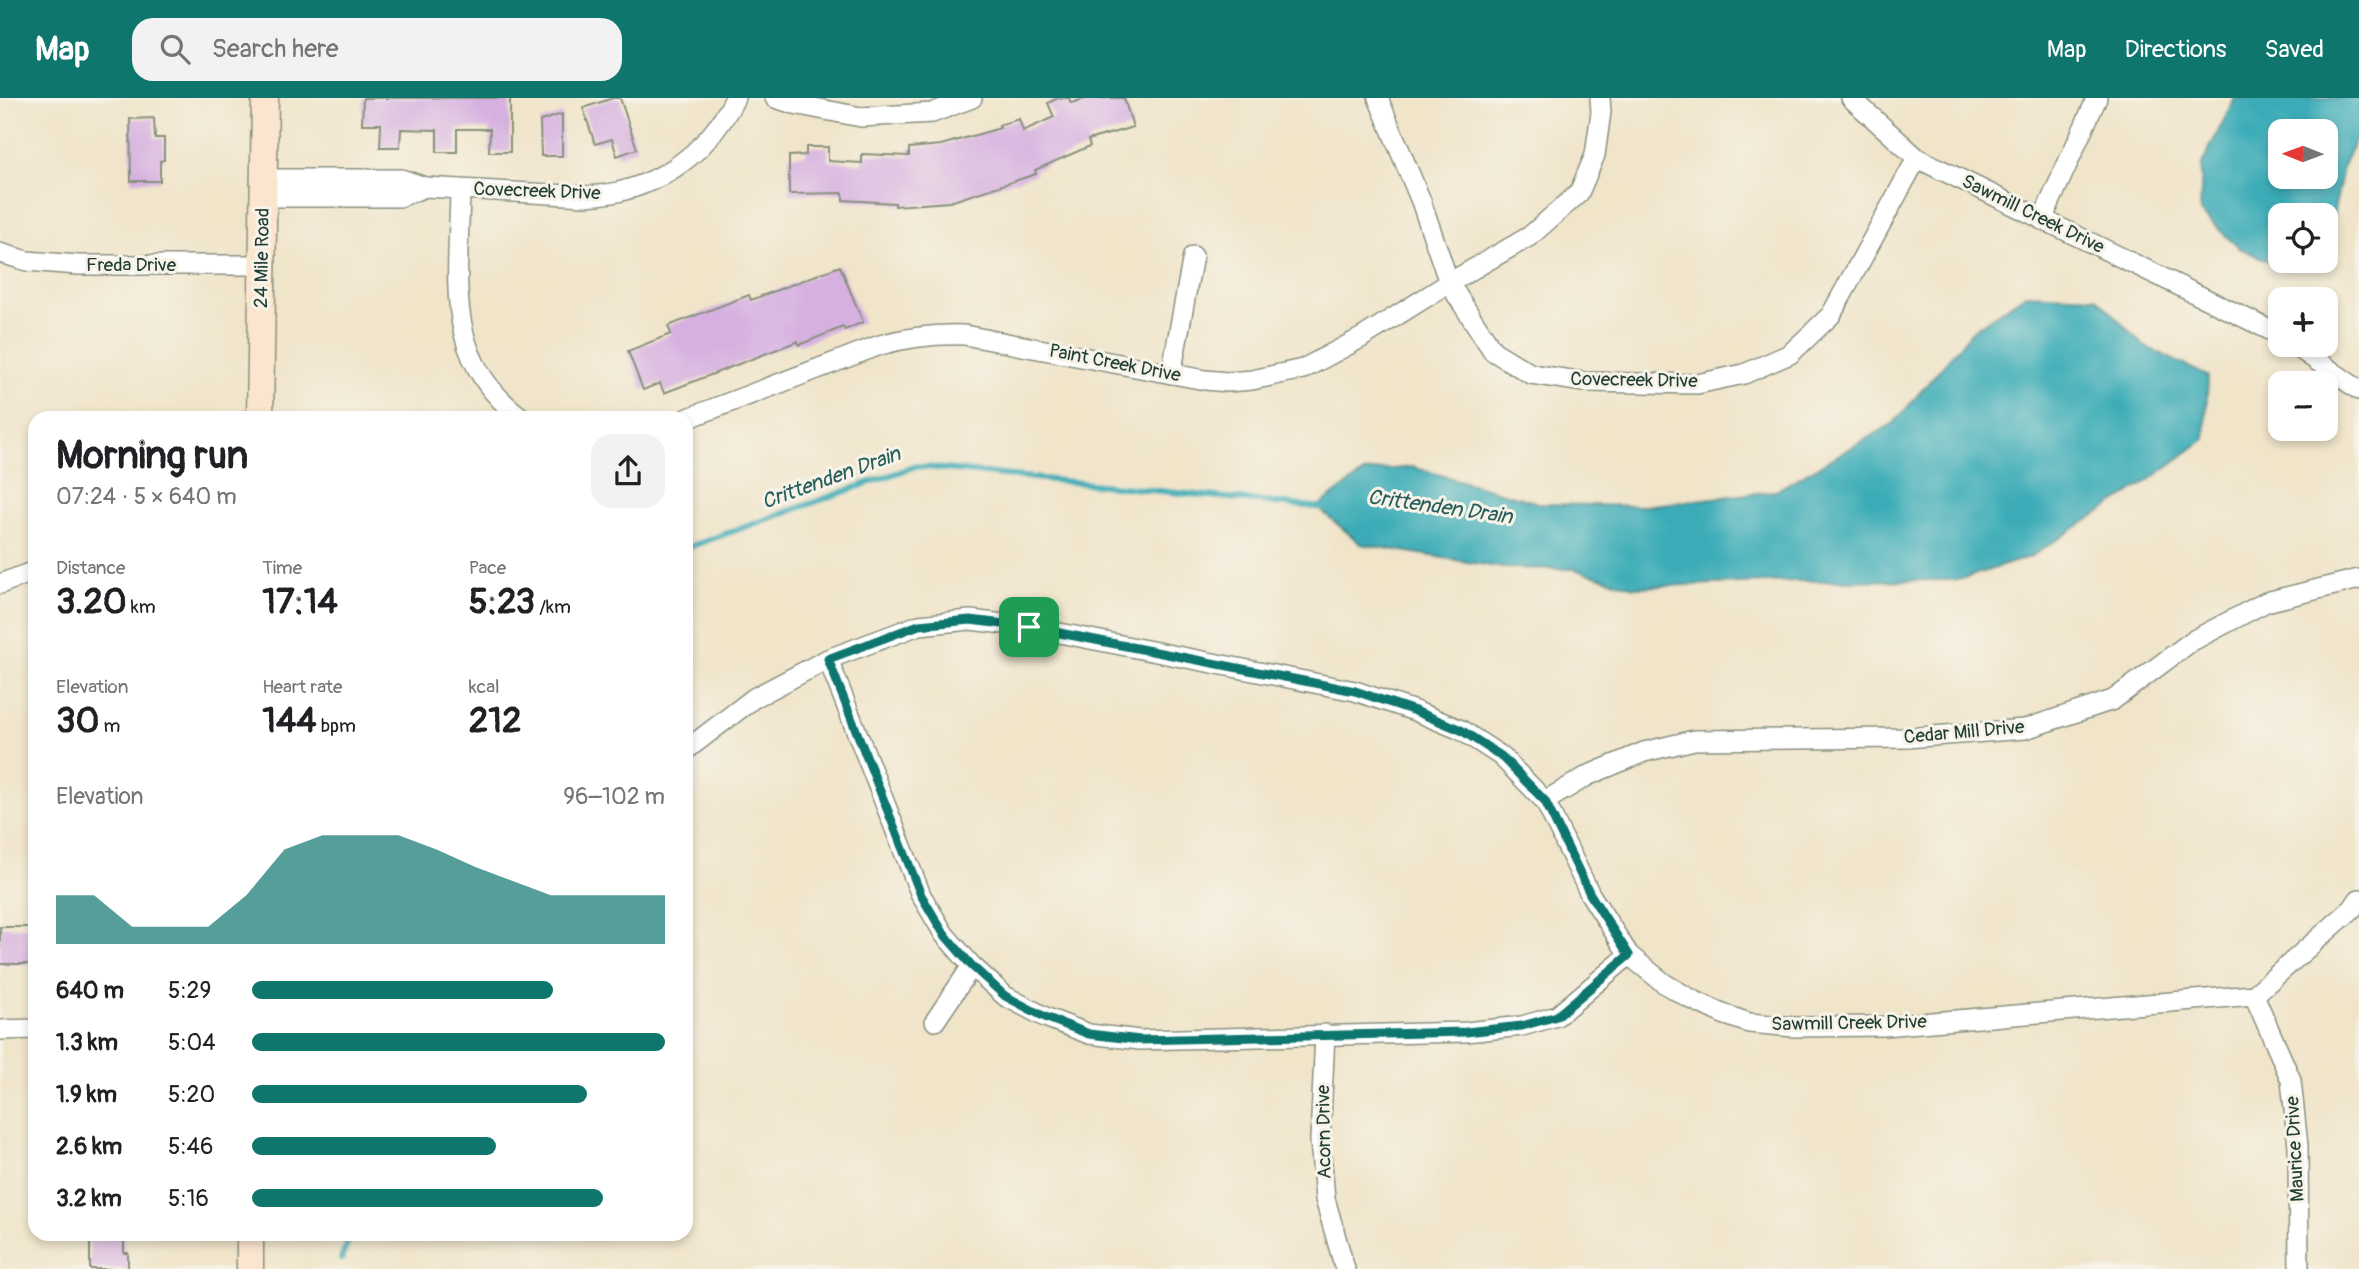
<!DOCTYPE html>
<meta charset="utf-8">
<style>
body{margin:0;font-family:Pangolin,sans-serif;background:#f2f2f2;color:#202124;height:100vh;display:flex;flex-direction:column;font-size:26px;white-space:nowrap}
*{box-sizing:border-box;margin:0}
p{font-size:23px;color:#757577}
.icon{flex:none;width:38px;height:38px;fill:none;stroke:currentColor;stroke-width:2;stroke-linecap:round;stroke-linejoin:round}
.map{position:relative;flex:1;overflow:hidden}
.sheet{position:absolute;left:28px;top:313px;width:665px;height:830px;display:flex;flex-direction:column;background:#fff;border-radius:21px;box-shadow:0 4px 10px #0003}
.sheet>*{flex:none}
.needle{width:46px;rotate:271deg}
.controls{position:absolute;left:2268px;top:21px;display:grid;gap:14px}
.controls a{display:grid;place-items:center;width:70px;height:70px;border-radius:14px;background:#fff;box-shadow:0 4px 10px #0003;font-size:35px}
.pin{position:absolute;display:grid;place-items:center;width:60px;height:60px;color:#fff;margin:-30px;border-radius:14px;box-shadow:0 4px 10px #0006}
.round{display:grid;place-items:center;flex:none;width:74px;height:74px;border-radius:21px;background:#f2f2f2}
.head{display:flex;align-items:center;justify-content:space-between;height:119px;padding:0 28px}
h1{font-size:38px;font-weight:700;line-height:52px}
.metrics{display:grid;grid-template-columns:repeat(3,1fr);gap:10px;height:119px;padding:7px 28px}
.metrics div{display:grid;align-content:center}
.metrics b{font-size:35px;font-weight:700}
.metrics small{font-size:19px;font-weight:400}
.metrics p{font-size:19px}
.chart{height:196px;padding:14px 28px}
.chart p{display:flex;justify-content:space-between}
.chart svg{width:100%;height:126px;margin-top:7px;fill:#0f766e;opacity:.7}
ul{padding:0 28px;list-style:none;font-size:23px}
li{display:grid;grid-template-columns:112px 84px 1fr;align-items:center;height:52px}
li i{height:18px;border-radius:9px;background:#0f766e}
header{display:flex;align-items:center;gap:42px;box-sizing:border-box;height:98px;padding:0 35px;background:#0f766e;color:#fff}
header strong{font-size:33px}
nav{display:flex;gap:38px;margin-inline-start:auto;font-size:24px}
.search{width:490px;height:63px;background:#f2f2f2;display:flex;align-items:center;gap:18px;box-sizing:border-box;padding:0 24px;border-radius:21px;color:#757577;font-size:26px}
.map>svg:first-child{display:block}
</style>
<header>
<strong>Map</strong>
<div class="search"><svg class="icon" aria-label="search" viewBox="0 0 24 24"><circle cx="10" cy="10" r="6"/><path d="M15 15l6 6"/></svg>Search here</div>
<nav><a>Map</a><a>Directions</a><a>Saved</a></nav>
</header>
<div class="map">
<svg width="2359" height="1171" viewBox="0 0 2359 1171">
<rect width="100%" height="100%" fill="#f7f3e8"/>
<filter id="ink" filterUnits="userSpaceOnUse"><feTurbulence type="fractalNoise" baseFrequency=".0143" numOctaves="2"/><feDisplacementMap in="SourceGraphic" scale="14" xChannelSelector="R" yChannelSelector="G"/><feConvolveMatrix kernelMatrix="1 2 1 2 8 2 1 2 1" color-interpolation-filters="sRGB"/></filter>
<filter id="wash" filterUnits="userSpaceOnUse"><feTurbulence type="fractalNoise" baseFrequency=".00686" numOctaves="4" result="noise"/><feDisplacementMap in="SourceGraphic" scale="28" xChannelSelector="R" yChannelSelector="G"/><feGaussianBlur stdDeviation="1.57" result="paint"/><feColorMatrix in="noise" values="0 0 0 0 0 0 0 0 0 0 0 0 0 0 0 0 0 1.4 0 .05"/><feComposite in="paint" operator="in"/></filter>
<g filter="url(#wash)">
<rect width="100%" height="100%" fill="#f0e4c9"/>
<g fill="#3bacb7" stroke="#2d7476" stroke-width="2" fill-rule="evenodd">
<path d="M2235 0H2359V34L2344 65 2329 138 2326 140V117H2280V163H2299L2288 172 2239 150 2200 114 2202 66ZM2280 33H2326V79H2280Z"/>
<path d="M2026 196 2096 199 2144 248 2208 278 2205 341 2147 384 2030 459 1958 482 1796 483 1634 489 1574 471 1503 470 1361 446 1317 409 1365 374 1412 369 1542 406 1644 408 1775 393 1894 325 1973 232Z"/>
</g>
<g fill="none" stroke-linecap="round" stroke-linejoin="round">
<g stroke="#3bacb7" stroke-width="6">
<path d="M686 450 916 368 1324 410"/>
<path d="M341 1161 351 1136"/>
</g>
</g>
<g id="blocks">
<g fill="#d6b0e0">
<path d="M363 0H510V54H489L490 31H457V54H437V32L401 31 400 49H380L381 26H362Z"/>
<path d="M613 0H620L637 51 617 58 612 41 595 46 583 10Z"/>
<path d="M1058 0H1069L1071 5 1088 0H1124L1133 29 1088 42 1090 48 1035 72 1036 76 950 104 895 108V105L843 102V95L789 96V58L806 57V49H828V63L862 65V56L909 58V50L941 47 1000 30 999 27 1019 21 1023 33 1054 19 1048 5Z"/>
<path d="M562 16V58H541L540 23Z"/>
<path d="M154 20 155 40H164V62L160 63V83H131L130 21Z"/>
<path d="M840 168 863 224 845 232 843 229 799 247 798 243 664 295 660 285 643 292 628 253 671 236 668 228 749 197 751 202Z"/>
<rect x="0" y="829" width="34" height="37"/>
<path d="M90 1136H124V1155H128V1171H90Z"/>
</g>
</g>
</g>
<g filter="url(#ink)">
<use href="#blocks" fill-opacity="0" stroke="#88907e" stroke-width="2"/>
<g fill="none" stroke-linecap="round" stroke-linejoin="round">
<defs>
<g id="street">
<path d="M775 0 794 6 861 19 932 15 972 0"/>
<path d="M1600 0 1601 14 1595 57 1579 95 1530 138 1449 185 1493 253 1531 276 1584 284 1697 286 1744 276 1790 256 1831 217 1917 60"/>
<path d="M1851 0 1917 60 2280 237"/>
<path d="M263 81H401L425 89 585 98C650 96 706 59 735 0"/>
<path d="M460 91C459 180 441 261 522 320"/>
<path d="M264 99H400L425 89"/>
<path d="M2042 122 2097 0"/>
<path d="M0 155 27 163 78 167H263"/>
<path d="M2294 247 2359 292"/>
<path d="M1171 276 1193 158"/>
<path d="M686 321 880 247C909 239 935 236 964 237L1205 282 1228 284 1252 282 1303 271 1361 240 1449 185 1421 103 1378 0"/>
<path d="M0 486 35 473"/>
<path d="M828 561 921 797 944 836 972 868 1005 898 1045 919 1089 936 1140 942 1466 934 1522 928 1557 918 1629 857"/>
<path d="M686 652 754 600 828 561 919 527 970 522 1029 529 1355 593 1415 613 1461 632 1501 658 1545 703 1590 796 1629 857 1665 886 1691 901 1723 916 1749 925 1794 929 1884 928 2254 897 2352 811 2359 801"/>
<path d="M1545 703 1589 677 1644 654 1694 642 1906 640 2025 631 2113 602 2192 543 2266 504 2359 481"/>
<path d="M2254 897 2291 982 2298 1048 2299 1171"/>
<path d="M935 923 972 868"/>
<path d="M0 932 35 931"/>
<path d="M1325 936 1320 1042 1325 1101 1345 1171"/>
</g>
<g id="secondary">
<path d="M260 320 265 0"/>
<path d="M250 1171V1136"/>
</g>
</defs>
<use href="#street" stroke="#88907e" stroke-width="22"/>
<use href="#secondary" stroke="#88907e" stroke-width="29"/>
<use href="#street" stroke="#fff" stroke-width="19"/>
<use href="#secondary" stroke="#fbe5cf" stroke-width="26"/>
</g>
</g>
<g fill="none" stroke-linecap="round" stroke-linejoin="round" filter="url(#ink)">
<defs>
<path id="route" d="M970 522 1029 529 1355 593 1415 613 1461 632 1501 658 1545 703 1590 796 1629 857 1557 918 1522 928 1466 934 1140 942 1089 936 1045 919 1005 898 972 868 944 836 921 797 828 561 919 527Z"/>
</defs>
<use href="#route" stroke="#fff" stroke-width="14"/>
<use href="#route" stroke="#0f766e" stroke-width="9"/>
</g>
<g text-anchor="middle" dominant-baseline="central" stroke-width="6" stroke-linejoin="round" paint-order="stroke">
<g font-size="19" fill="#1f3d34" stroke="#f7f3e8">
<text transform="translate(537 93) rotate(2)">Covecreek Drive</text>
<text transform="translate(2033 116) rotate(26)">Sawmill Creek Drive</text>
<text transform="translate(262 160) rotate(-89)">24 Mile Road</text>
<text x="131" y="167">Freda Drive</text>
<text transform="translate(1115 265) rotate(11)">Paint Creek Drive</text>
<text transform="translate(1634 282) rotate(1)">Covecreek Drive</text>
<text transform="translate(1964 634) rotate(-5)">Cedar Mill Drive</text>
<text transform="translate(1849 925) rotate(-1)">Sawmill Creek Drive</text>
<text transform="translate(1324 1034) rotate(-91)">Acorn Drive</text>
<text transform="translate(2295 1051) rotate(-93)">Maurice Drive</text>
</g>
<g font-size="21" font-style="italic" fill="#275e5b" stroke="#f7f3e8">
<text transform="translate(831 380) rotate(-20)">Crittenden Drain</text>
<text transform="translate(1440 409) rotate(8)">Crittenden Drain</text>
</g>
</g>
</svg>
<div class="controls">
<a><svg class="needle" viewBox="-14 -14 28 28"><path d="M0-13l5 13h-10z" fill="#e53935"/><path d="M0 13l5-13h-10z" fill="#757577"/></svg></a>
<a><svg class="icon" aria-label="locate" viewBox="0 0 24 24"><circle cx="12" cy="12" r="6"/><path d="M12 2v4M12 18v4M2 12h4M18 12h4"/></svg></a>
<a>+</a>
<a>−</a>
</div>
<div class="pin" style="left:1029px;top:529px;background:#1e9e55"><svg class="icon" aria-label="arrive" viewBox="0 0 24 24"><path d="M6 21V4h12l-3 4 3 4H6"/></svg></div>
<section class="sheet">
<div class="head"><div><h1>Morning run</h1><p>07:24 · 5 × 640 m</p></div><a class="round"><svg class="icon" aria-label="share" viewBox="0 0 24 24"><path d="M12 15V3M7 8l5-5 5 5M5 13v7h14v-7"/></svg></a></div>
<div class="metrics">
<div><p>Distance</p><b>3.20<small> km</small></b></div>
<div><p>Time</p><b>17:14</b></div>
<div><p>Pace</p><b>5:23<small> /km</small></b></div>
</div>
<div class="metrics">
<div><p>Elevation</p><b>30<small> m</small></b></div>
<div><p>Heart rate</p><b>144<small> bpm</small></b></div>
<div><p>kcal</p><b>212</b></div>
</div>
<div class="chart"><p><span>Elevation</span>96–102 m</p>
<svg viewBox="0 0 160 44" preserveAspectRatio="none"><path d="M0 44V27L10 27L20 38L30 38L40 38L50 27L60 11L70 6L80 6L90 6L100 11L110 17L120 22L130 27L140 27L150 27L160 27V44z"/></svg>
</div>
<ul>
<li><b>640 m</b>5:29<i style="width:73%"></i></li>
<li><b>1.3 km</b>5:04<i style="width:100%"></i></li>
<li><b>1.9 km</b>5:20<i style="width:81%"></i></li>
<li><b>2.6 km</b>5:46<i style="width:59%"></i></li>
<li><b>3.2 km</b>5:16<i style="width:85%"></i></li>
</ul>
</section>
</div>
